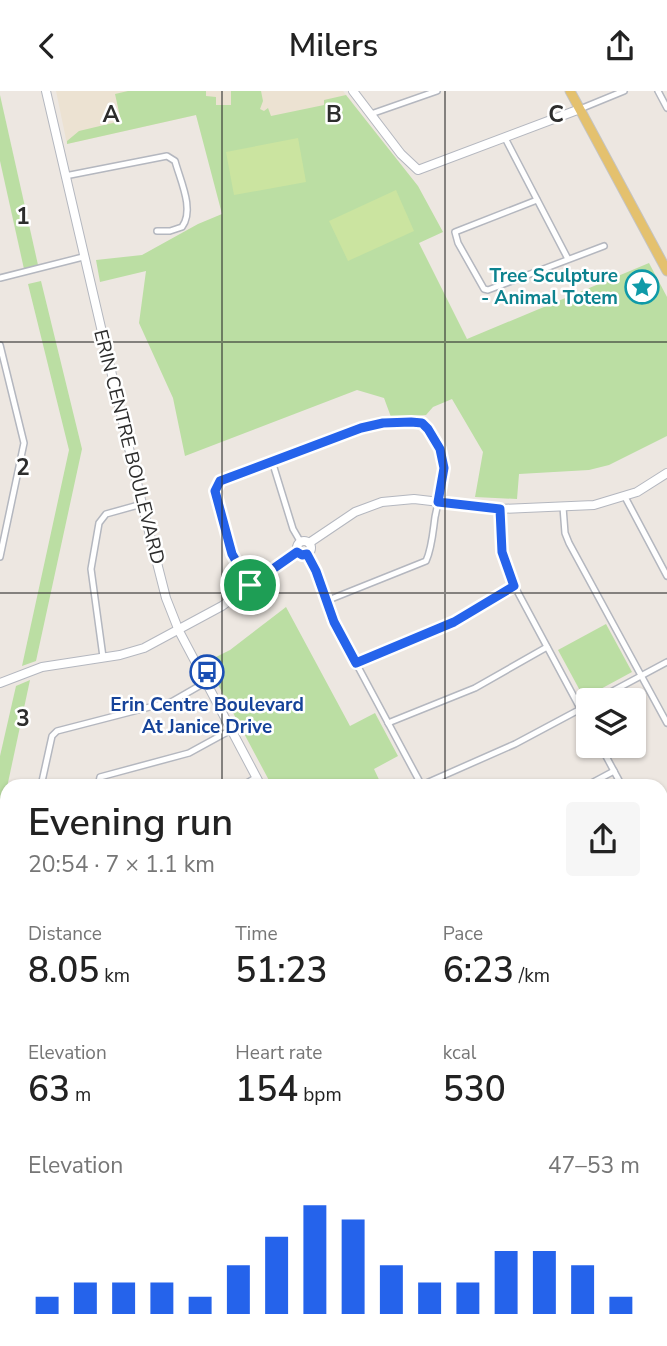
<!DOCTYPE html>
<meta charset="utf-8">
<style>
body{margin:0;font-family:"Nunito Sans",sans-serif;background:#f6f6f6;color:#222;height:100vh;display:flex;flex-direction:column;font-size:26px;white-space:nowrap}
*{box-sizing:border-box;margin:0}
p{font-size:23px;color:#767676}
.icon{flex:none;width:38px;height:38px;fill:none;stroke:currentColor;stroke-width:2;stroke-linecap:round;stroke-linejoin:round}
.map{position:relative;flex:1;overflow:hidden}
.side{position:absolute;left:0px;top:688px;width:668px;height:569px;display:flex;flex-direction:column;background:#fff;border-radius:21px 21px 0 0;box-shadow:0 2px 5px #0004}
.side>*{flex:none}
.buttons{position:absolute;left:576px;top:597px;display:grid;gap:14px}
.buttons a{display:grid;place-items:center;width:70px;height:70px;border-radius:7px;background:#fff;box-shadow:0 2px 5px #0004;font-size:35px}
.pin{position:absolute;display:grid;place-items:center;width:60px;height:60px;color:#fff;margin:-30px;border:4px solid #fff;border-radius:50%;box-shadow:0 2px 7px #0007}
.round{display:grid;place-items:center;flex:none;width:74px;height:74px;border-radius:7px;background:#f6f6f6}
.head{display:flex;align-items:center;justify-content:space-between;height:119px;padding:0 28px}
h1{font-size:38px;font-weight:600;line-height:52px}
.stats{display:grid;grid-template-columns:repeat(3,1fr);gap:10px;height:119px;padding:7px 28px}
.stats div{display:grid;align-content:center}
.stats b{font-size:35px;font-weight:600}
.stats small{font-size:19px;font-weight:400}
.stats p{font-size:19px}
.chart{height:196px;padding:14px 28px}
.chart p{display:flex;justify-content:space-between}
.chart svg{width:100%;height:126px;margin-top:7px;stroke:#2563eb;stroke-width:6}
header{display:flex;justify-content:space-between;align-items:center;height:91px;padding:0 28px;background:#fff;font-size:32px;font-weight:600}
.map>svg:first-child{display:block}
</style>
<header><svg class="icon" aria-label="back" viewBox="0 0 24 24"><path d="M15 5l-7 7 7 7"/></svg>Milers<svg class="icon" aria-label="share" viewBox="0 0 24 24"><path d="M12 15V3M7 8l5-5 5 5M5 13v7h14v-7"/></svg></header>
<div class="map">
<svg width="667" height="1255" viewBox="0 0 667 1255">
<rect width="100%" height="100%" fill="#ede7e1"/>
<path fill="#ece2d2" d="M56 0H343L352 11 202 45 196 24 67 53Z"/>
<g fill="#bbdea3">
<path d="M128 0H206V5L216 6V14H231V0H261L263 10 260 18 264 20 268 17 271 25 324 14V9L346 4 418 95 443 141 419 152 467 248 649 172 667 206V345L609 374 589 379 519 383 517 408 475 406 483 361 452 308 433 316 426 324 391 326 384 307 357 299 185 365 173 307 139 232 146 180 100 191 96 169 142 164 198 133 222 123 196 24 67 53V50L79 40 121 30 115 3Z"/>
<path d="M0 4 38 174 24 178 0 70Z"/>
<path d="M41 190 82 358 36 570 22 575 69 359 28 193Z"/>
<path d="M286 516 350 635 375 622 398 665 374 678 382 695H272L206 571 230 559Z"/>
<path d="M606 533 632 581 584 607 558 559Z"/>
<path d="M30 589 0 729V665L16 595Z"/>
<path d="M667 1093V1239L662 1242V1096Z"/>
<path d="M383 1250H641C626 1255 613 1255 600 1250L587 1255H372Z"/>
</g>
<g fill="#cbe4a0">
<path d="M298 47 306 91 234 104 226 61Z"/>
<path d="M396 99 414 140 348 170 329 130Z"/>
</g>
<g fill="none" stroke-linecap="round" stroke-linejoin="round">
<defs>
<g id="street">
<path d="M658 0 667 17"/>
<path d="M580 18 624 0"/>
<path d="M371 23 437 0"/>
<path d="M505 47 568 168"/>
<path d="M65 85 167 65 175 70C180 89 195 119 182 136L170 140H157"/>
<path d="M537 109 455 141 458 152 484 198 488 199 604 155"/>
<path d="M0 187 83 166"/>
<path d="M0 254 24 352 0 466"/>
<path d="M272 370 293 438 300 450"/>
<path d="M625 406 667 485"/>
<path d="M563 416 565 442 569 452 667 632"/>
<path d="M500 418V450L508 483 588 632"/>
<path d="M307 463 316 480 334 531 422 695"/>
<path d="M250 494 232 463 215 400 221 390 361 337 382 332H422C451 357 442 393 435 426 433 440 432 457 426 470L326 510"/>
<path d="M103 566 91 478 99 432 106 423 142 413"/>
<path d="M356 572 454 531 514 495"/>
<path d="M596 609 667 571"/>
<path d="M388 632 475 597 547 556"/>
<path d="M600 654 622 695"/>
<path d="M422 694 515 653 588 614"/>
<path d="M41 695 52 645 57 640 173 610 206 591"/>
<path d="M98 695 100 686 189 662 231 639"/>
<path d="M242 695 257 686"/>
<path d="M586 695 614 680"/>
<path d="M662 872 667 869"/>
<path d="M0 885 7 852"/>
<path d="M0 915 7 930"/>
</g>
<g id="secondary">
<path d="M46 0 142 413 166 507 179 540 261 695"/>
<path d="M353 0 401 63 418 79 580 18"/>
<circle cx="304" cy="457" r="7"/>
<path d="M309 452 355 421 382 411 414 408 500 418 594 414 637 401 667 382"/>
<path d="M0 592 42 576 120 564 144 557 222 515 297 461"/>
<path d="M662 765 667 763"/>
<path d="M0 815 7 816"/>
<path d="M0 1028 7 1025"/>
</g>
<path id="primary" d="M570 0 667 180"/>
<g id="highway">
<path d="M662 1056 667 1053"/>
<path d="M662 1084 667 1080"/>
<path d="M296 1255 308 1250"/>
<path d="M349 1255 361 1250"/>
</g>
</defs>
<use href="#street" stroke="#b4b7bf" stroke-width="8"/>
<use href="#secondary" stroke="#b4b7bf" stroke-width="10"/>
<use href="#primary" stroke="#c4c4c4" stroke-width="11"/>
<use href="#highway" stroke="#c4c4c4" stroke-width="12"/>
<use href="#street" stroke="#fff" stroke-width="5"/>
<use href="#secondary" stroke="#fff" stroke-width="8"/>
<use href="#primary" stroke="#e4c16e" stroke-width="9"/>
<use href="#highway" stroke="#ef9a69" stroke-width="10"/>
</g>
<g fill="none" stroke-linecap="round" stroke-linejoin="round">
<defs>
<path id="route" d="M411 331 422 332 428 338 440 358 444 377 438 411 500 418 502 461 514 495 454 531 356 572 334 531 316 480 307 463 302 464 297 461 250 494 232 463 215 400 220 390 361 337 383 332Z"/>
</defs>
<use href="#route" stroke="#fff" stroke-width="14"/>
<use href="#route" stroke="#2563eb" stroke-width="9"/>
</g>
<path fill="none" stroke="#2d2d2d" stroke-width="2" stroke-opacity="0.55" d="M222 0V695M445 0V695M0 251H667M0 502H667M0 753H7M662 753H667M0 1004H7M662 1004H667M222 1250V1255M445 1250V1255"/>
<defs>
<symbol id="sight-ring" viewBox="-11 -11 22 22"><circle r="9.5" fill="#fff" stroke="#0f9aa8" stroke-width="1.5"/><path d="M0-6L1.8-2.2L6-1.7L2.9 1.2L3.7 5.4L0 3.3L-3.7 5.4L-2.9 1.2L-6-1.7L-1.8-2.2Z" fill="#0f9aa8"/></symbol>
<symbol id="bus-ring" viewBox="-11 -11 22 22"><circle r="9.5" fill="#fff" stroke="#1a4fb4" stroke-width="1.5"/><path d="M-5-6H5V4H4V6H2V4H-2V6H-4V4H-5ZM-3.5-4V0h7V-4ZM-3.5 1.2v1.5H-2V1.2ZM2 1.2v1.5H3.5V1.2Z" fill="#1a4fb4"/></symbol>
</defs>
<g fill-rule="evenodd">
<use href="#sight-ring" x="623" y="177" width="38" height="38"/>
<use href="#bus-ring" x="188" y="562" width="38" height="38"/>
</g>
<g text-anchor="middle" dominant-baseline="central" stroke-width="5" stroke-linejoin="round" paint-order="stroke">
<g font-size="19" font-weight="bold" fill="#0d838f" stroke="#fff" text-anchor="end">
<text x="618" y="185">Tree Sculpture<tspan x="618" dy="22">- Animal Totem</tspan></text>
</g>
<g font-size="19" fill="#2d2d2d" stroke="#fff">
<text transform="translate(129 356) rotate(76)">ERIN CENTRE BOULEVARD</text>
</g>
<g font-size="19" font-weight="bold" fill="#164399" stroke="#fff">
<text x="207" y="614">Erin Centre Boulevard<tspan x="207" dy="22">At Janice Drive</tspan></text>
</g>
</g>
<g font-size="23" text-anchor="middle" font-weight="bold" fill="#2d2d2d" stroke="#fff" stroke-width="5" stroke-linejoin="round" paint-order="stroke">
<text x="111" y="31">A</text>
<text x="334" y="31">B</text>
<text x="556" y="31">C</text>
<text x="23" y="133">1</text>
<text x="23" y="384">2</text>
<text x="23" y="635">3</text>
</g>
</svg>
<div class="buttons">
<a><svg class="icon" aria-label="layers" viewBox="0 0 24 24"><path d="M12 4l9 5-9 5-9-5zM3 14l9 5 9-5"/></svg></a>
</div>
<div class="pin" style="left:250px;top:494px;background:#1e9e55"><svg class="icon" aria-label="arrive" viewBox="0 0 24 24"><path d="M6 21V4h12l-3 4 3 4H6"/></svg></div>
<section class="side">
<div class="head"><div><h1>Evening run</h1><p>20:54 · 7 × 1.1 km</p></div><a class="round"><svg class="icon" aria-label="share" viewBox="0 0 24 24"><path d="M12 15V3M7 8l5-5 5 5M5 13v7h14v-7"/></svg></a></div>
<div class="stats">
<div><p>Distance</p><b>8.05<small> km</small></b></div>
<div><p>Time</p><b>51:23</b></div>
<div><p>Pace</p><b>6:23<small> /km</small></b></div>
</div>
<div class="stats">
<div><p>Elevation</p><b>63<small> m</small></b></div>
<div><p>Heart rate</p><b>154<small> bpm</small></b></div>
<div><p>kcal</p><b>530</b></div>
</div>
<div class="chart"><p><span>Elevation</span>47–53 m</p>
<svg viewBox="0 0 160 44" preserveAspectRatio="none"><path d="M5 44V38M15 44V33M25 44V33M35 44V33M45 44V38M55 44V27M65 44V17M75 44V6M85 44V11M95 44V27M105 44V33M115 44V33M125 44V22M135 44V22M145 44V27M155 44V38"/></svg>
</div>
</section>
</div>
